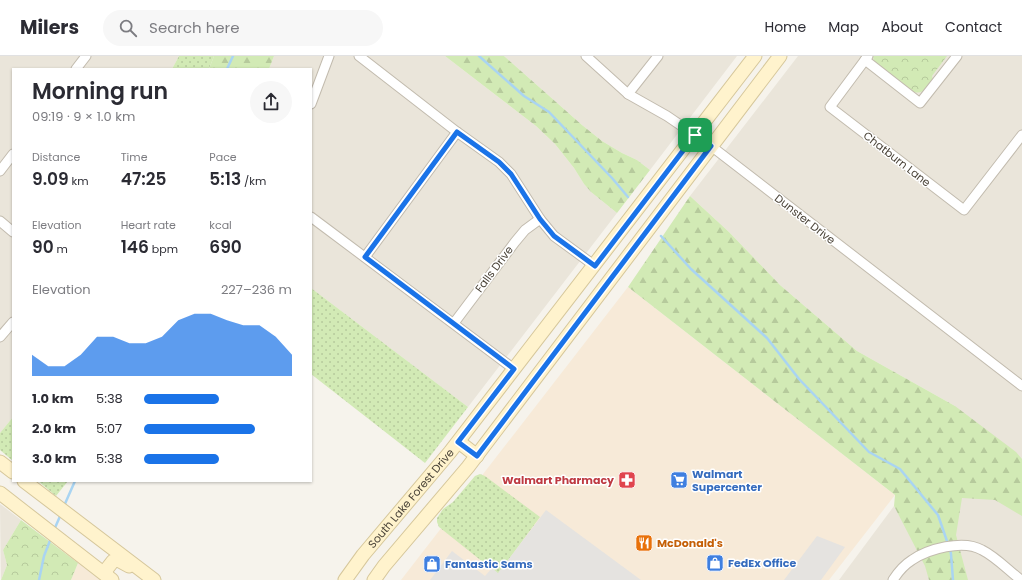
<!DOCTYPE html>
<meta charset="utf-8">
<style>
body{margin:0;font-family:Poppins,sans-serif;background:#f7f7f7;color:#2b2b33;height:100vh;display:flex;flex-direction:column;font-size:15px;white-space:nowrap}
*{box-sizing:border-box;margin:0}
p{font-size:13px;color:#7c7c81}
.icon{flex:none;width:22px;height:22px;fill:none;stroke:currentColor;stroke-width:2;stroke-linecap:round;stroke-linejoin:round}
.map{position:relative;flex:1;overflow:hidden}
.details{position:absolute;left:12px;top:12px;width:300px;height:414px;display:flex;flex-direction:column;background:#fff;border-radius:0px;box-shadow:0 1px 3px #0004}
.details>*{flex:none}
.pin{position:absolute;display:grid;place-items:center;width:34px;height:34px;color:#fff;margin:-17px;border-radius:8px;box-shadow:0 2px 6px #0006}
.round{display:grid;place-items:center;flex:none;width:42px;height:42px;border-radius:21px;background:#f7f7f7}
.head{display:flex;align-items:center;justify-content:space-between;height:68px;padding:0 20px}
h1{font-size:22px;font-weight:600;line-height:30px}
.figures{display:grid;grid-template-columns:repeat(3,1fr);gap:6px;height:68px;padding:4px 20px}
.figures div{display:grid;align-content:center}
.figures b{font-size:17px;font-weight:600}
.figures small{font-size:11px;font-weight:400}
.figures p{font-size:11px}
.chart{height:112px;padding:8px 20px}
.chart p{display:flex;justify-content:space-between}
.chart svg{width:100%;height:72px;margin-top:4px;fill:#1a73e8;opacity:.7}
ul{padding:0 20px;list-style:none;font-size:13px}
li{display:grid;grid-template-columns:64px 48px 1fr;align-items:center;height:30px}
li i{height:10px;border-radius:5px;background:#1a73e8}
header{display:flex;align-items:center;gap:24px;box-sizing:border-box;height:56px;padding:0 20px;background:#fff;border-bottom:1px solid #e1e1e2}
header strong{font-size:19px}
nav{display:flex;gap:22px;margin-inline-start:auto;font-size:14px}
.search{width:280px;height:36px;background:#f7f7f7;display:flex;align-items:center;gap:10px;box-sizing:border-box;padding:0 14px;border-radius:22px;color:#7c7c81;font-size:15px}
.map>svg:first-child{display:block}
</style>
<header>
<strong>Milers</strong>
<div class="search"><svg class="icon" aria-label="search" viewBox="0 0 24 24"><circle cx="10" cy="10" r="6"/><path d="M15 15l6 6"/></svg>Search here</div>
<nav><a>Home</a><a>Map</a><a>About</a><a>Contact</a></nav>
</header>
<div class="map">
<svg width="1022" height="524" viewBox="0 0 1022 524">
<defs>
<pattern id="grass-dots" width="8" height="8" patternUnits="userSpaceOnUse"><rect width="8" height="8" fill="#d2eab5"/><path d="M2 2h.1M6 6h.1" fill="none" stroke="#b6ca9c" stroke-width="1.8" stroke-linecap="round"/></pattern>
<pattern id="forest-firs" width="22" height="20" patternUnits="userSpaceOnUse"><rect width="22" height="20" fill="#d2eab5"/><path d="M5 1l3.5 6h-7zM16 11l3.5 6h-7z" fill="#b6ca9c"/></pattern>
<pattern id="park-crowns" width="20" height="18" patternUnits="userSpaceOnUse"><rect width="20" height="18" fill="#d2eab5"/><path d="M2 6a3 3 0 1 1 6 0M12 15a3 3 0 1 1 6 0" fill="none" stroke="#b6ca9c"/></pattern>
</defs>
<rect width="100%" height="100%" fill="#f6f3ec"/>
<g fill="#eae5da">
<path d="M0 0H179L172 13H13V361L0 377Z"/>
<path d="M274 0H445L536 70 555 88 574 112 584 128 591 136 617 157 468 351 311 232V13H269Z"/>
<path d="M504 0H737L650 114 637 104 622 97 602 85 582 69Z"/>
<path d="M798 0H1022V524H839L894 450 917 491 955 350 857 295 780 229 729 176 690 140Z"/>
<path d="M0 448 21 464 3 494 7 509 1 524Z"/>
</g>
<g fill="#f7ead8">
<path d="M628 231 895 439 829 524H401Z"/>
<path d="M78 507 100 524H71Z"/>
</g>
<g fill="url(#grass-dots)">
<path d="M179 0H214L209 13H172Z"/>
<path d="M311 232 468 351 425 407 311 318Z"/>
<path d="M13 361V405L0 394V377Z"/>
<path d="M480 418 485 420 540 461 498 518 439 471 437 466V462L443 453 453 446 475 420Z"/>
<path d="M38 425H68L56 440Z"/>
</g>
<g fill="url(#forest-firs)">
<path d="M214 0H274L269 13H209Z"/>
<path d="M445 0H504L582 69 602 85 622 97 637 104 650 114 617 157 591 136 584 128 574 112 555 88 536 70Z"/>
<path d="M690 140 729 176 780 229 857 295 955 350 1016 396 1022 403V460L995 444 962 442 956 479 968 524H929L925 510 894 450 895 439 628 231Z"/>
</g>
<g fill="url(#park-crowns)">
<path d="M873 0H947L932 20 933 24C927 32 922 40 912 35L874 6Z"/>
<path d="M21 464 78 507 71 524H1L7 509 3 494Z"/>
</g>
<g fill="#e5e3e0">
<path d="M546 454 641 524H430L452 495 485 520 492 512 498 517Z"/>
<path d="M817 480 845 491 821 524H784Z"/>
</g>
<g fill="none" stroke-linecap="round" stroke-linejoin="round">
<g stroke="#a9d4f2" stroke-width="2.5">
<path d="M479 0 524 40 549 56 612 122 628 141"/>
<path d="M227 13 233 0"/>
<path d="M661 180 691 213 767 282 799 323 869 396 900 413 938 459 948 488"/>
<path d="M64 450 75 425"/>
<path d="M54 474 61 458"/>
<path d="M950 493 951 498 953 524"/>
<path d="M39 524 44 500 51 482"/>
</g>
<defs>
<g id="street">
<path d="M359 0 457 76 499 106 511 118 540 163 554 180 595 210"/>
<path d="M586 0 628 38 667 60 711 90 1022 330"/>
<path d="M868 0 830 51 964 154 1022 79"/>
<path d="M865 4 920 47 957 0"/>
<path d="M76 13 86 0"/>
<path d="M628 38 658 0"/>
<path d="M311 48 329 0"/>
<path d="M0 115 13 98"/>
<path d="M311 161 514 313"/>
<path d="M0 165 13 176"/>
<path d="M365 201 457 76"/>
<path d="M454 267 515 186 525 174 540 163"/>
<path d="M0 281 13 266"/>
<path d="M893 524C898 516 904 509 912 504 928 493 963 483 982 494 996 501 1008 514 1021 524"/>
</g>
<g id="secondary">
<path d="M459 386 477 400"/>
<path d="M0 406 13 416"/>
<path d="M24 425 154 524"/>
<path d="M0 437 112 524"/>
<path d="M107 520 106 514 113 505 118 504 129 510"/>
<path id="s1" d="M345 524 363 499 450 396 755 0"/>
<path d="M374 524 384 510 468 411 780 0"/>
</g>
</defs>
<use href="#street" stroke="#c2bbae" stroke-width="11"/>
<use href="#secondary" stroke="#d6c79b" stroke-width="15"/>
<use href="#street" stroke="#fff" stroke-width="9"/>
<use href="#secondary" stroke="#fff3cd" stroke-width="13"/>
</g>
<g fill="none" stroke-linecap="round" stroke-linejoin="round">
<defs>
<path id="route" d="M457 76 499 106 511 118 540 163 554 180 595 210 695 79 711 90 477 400 458 386 514 313 365 201Z"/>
</defs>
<use href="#route" stroke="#fff" stroke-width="8"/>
<use href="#route" stroke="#1a73e8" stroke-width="5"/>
</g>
<defs>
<symbol id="pharmacy-square" viewBox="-11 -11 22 22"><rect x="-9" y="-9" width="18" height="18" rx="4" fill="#e0444e" stroke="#fff"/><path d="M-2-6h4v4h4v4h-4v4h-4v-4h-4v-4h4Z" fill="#fff"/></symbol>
<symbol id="supermarket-square" viewBox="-11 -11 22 22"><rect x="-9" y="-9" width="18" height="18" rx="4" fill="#3f7fe0" stroke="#fff"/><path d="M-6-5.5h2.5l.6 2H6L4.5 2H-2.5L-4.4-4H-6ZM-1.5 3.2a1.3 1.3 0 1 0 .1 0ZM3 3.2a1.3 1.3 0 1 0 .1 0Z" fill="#fff"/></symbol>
<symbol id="restaurant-square" viewBox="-11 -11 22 22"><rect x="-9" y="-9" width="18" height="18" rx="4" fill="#e8710a" stroke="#fff"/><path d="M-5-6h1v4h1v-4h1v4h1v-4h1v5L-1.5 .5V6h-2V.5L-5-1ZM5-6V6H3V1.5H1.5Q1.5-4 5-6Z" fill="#fff"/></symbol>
<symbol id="shop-square" viewBox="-11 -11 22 22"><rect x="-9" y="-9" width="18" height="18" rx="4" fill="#3f7fe0" stroke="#fff"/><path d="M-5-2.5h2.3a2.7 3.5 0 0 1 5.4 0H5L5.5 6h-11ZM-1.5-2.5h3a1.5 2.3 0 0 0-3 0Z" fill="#fff"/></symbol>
</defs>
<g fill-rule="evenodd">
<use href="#pharmacy-square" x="617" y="414" width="20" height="20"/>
<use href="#supermarket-square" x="669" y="414" width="20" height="20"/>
<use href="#restaurant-square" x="634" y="477" width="20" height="20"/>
<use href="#shop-square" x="705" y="497" width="20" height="20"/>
<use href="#shop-square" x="422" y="498" width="20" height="20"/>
</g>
<g text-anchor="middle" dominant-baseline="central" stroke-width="3" stroke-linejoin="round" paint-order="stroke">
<g font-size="11" fill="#4b4439" stroke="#fff">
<text transform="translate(897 103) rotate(38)">Chatburn Lane</text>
<text transform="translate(805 163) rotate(38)">Dunster Drive</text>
<text transform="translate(494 213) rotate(-53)">Falls Drive</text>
<text stroke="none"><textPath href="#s1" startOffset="105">South Lake Forest Drive</textPath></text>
</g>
<g font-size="11" font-weight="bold" fill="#366cbe" stroke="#fff" text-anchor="start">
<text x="692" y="418">Walmart<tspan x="692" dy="13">Supercenter</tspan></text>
<text x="728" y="507">FedEx Office</text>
<text x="445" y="508">Fantastic Sams</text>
</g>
<g font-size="11" font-weight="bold" fill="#be3a42" stroke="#fff" text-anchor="end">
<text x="614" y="424">Walmart Pharmacy</text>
</g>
<g font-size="11" font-weight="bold" fill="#c56008" stroke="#fff" text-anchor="start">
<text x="657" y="487">McDonald's</text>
</g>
</g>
</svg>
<div class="pin" style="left:695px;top:79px;background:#1e9e55"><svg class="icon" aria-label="arrive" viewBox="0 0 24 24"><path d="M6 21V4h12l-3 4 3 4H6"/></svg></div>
<section class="details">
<div class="head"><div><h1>Morning run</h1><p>09:19 · 9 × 1.0 km</p></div><a class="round"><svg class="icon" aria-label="share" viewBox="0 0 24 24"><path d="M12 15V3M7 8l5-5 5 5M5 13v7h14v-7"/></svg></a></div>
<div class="figures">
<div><p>Distance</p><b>9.09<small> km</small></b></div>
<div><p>Time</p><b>47:25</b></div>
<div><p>Pace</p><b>5:13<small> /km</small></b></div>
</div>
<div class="figures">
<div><p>Elevation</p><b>90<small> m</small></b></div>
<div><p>Heart rate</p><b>146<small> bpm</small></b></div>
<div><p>kcal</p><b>690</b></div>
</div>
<div class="chart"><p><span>Elevation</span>227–236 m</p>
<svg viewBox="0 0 160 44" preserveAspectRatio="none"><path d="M0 44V31L10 38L20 38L30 31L40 20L50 20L60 24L70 24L80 20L90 10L100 6L110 6L120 10L130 13L140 13L150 20L160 31V44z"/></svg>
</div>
<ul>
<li><b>1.0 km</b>5:38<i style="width:51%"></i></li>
<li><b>2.0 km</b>5:07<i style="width:75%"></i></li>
<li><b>3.0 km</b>5:38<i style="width:51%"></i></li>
</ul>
</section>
</div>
